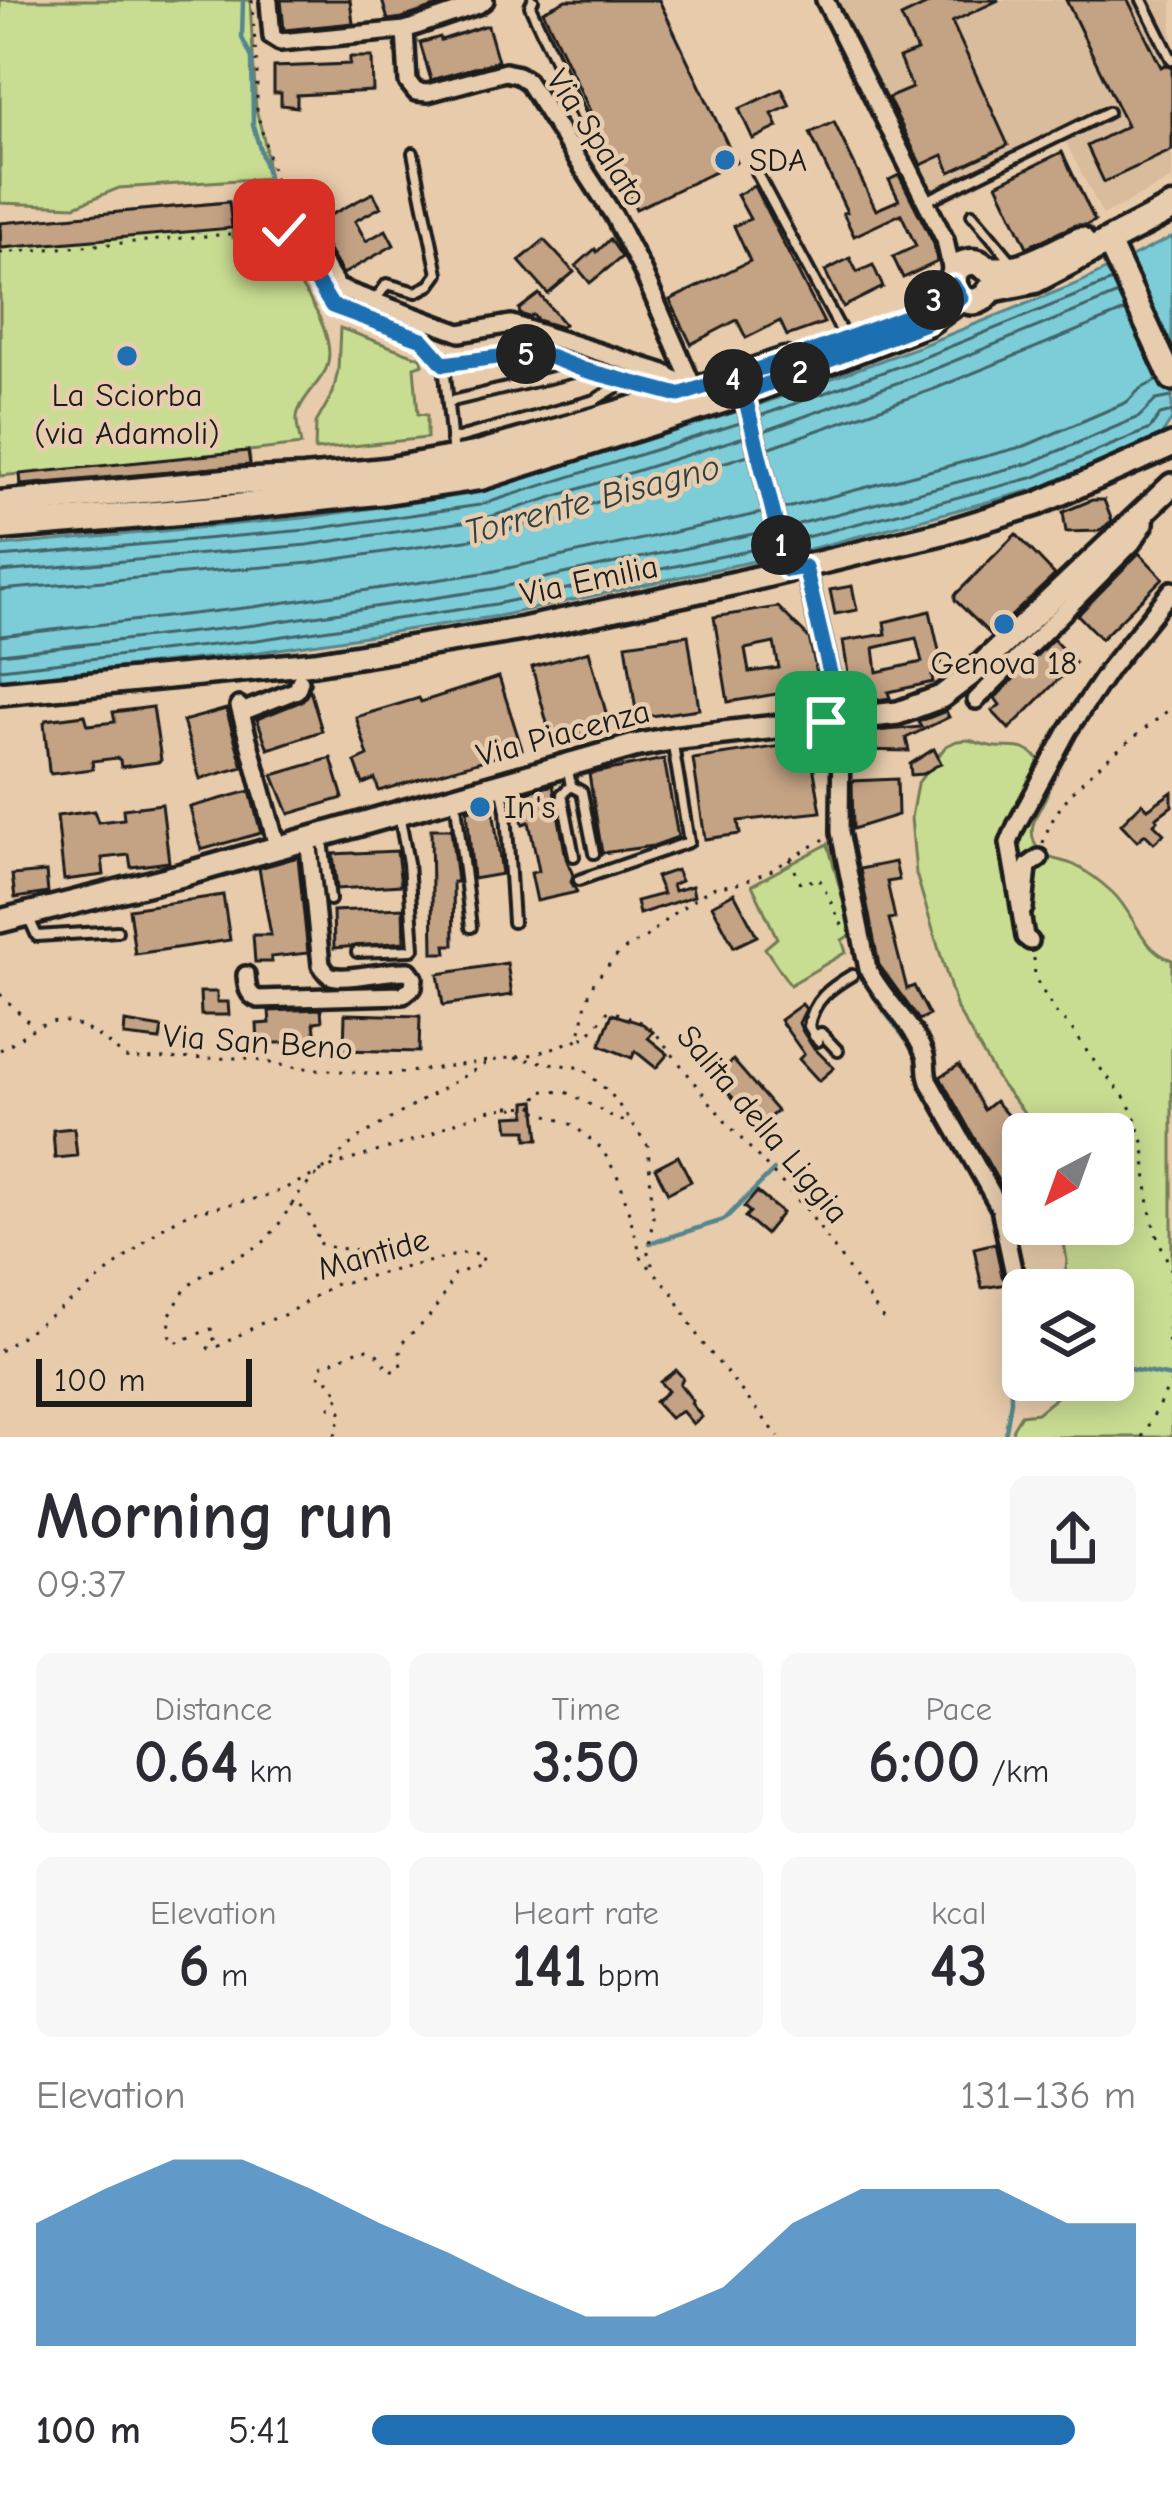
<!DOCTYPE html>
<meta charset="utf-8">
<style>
body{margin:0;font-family:"Comic Neue",sans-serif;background:#f7f7f7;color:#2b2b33;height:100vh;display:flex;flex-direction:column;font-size:45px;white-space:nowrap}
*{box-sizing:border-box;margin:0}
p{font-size:39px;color:#7c7c81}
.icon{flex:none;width:66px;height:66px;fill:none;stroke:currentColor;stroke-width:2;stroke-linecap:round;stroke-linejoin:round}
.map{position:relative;height:1437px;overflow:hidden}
.side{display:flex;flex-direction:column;background:#fff;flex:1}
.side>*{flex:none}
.needle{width:78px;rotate:221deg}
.tools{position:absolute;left:1002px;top:1113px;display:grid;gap:24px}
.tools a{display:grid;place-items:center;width:132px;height:132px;border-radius:18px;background:#fff;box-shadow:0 6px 30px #0003;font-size:60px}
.scale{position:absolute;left:36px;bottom:30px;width:216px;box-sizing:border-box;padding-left:12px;border:6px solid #1c1c1c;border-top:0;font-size:33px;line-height:42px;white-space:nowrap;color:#1c1c1c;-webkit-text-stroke:9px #e7cdae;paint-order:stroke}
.pin{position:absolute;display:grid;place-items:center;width:102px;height:102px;color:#fff;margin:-51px;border-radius:24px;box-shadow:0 6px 18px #0006}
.km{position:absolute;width:60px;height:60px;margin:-30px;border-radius:50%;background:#222;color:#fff;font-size:33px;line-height:60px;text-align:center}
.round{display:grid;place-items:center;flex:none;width:126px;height:126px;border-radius:18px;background:#f7f7f7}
.summary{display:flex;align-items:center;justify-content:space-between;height:204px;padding:0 36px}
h1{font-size:66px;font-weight:600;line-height:90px}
.stats{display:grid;grid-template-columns:repeat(3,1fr);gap:18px;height:204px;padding:12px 36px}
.stats div{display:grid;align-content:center;border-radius:18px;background:#f7f7f7;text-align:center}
.stats b{font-size:60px;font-weight:600}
.stats small{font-size:33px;font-weight:400}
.stats p{font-size:33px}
.chart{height:336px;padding:24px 36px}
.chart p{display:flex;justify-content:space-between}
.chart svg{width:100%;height:216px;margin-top:12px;fill:#1f6fb2;opacity:.7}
ul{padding:0 36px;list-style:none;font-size:39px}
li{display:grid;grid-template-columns:192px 144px 1fr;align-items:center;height:90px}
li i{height:30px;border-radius:15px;background:#1f6fb2}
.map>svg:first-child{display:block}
</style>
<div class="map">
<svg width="1172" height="1437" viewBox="0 0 1172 1437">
<rect width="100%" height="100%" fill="#e8cbab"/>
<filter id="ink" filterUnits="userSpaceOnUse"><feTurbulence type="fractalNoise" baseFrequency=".00833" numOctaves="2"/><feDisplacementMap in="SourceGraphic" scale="24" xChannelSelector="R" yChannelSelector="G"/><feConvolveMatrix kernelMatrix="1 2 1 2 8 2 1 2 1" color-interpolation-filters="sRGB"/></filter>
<g filter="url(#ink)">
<path fill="#d9bc9c" d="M833 0H1172V179L1103 215 1065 141 938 206 927 190Z"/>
<g fill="#c9dd92" stroke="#727c57" stroke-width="3">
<path d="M0 0H250L256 109 265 144 268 178 119 188 75 206 0 203Z"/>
<path d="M229 202 233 238 278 235 280 262C303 282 339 339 326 369 319 384 299 401 297 417 296 425 300 438 301 445L249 451 251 470 22 492 20 474 0 476V223Z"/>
<path d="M340 328 421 358 423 364 414 367 418 414 427 415V438L315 450 316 423 333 393 338 370Z"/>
<path d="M969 740C978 743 987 746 996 747 1006 748 1015 746 1024 749 1033 753 1040 759 1045 767 1064 794 1021 815 1035 844 1044 861 1058 858 1074 865 1087 871 1101 882 1112 892 1135 913 1140 949 1172 960V1437H1012L1013 1428 1021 1415 1037 1413 1069 1387 1070 1380H1113V1290H1063L1067 1261 1061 1224H1113V1134H1042L999 1082 957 1009 916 874 911 818 917 784 946 746 957 741Z"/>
<path d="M828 844 852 934 842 940 846 952 790 985 765 948 777 938 752 885Z"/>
</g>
<path fill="#7dcdd8" stroke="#56868d" stroke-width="3" d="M1172 237V419L1160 437 1040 488 810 549 499 616 259 652 0 681V546L304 518 478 493 761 404 918 347 1081 282Z"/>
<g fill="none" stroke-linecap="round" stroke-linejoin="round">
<g stroke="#436367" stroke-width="3">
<path d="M760 416 922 358 1112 281"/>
<path d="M764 431 927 372 1118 294"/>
<path d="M768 448 934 389 1125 311"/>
<path d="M783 509 1025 446 1127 402 1140 389 1158 380"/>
<path d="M787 527 1030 463 1139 417 1156 400 1172 397"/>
<path d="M791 541 1035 477 1150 429 1160 415 1172 412"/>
<path d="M0 557 306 530 480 505 740 423"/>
<path d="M0 572 307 545 483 519 744 437"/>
<path d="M0 590 310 563 486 537 748 455"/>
<path d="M0 636 253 607 490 572 762 513"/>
<path d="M0 654 255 625 493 589 767 531"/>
<path d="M0 669 257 640 496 604 770 546"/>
</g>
<g stroke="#56868d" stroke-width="4.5">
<path d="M243 0 242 38 252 58 253 125 276 205"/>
<path d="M832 784V841L849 909"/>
<path d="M884 1011 918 1055"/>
<path d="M650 1243 724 1220 774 1170"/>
<path d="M1113 1366 1172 1377"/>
<path d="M1005 1437 1011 1401 1010 1348 1021 1310 1020 1281"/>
</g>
</g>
<g fill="#c4a284" stroke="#1c1c1c" stroke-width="3" fill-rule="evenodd">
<path d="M281 0H350L353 23 284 30Z"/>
<path d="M382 0H456L402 18 388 20Z"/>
<path d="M566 0H659L736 162 636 209 543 11Z"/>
<path d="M926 0H999L952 22 1008 145 950 172 943 155 921 165 888 98 912 88 899 58 917 51 901 17 928 4Z"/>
<path d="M1066 0H1128L1161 67 1165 65 1172 68V150L1104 182 1087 146 1127 126Z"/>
<path d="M484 26H488L498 61 431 80 420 43 440 37 441 40Z"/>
<path d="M350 57H372L373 91 297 95V107L281 105V93H274V67L350 64Z"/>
<path d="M782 89 790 106 772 114 778 127 753 139 739 109Z"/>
<path d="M834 122 876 210 899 200 889 180 899 175 934 244 937 262 903 278 893 257 916 246 901 214 854 236 843 213 847 212 810 133Z"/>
<path d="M1062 152 1095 221 1086 225H1075L1027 247 997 184Z"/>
<path d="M754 186 824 323 787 336 780 321 746 338 737 320 691 344 670 300 750 261 734 226 750 219 737 195Z"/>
<path d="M373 193 381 207 355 221 366 241 386 230 394 245 343 274 313 224Z"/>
<path d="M229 202 232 228 1 248 0 223Z"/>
<path d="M610 239 622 257 590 283 576 266 595 249 597 252Z"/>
<path d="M544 240 574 272 548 294 519 261Z"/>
<path d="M850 258 857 272 873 265 883 287 843 307 825 271Z"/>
<path d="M539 294 564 324 560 327 537 320 533 315 529 317 520 314 519 309Z"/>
<path d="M248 451 250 465 21 485 20 474Z"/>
<path d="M1092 500H1104L1112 521 1099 531 1066 532 1063 512Z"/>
<path d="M1016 534 1055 575 991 635 955 600V595Z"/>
<path d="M1139 553 1163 578 1101 639 1078 615Z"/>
<path d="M852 586 857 610 835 614 830 590Z"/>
<path d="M778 607 809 638 820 687 728 702 714 617ZM774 643 779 668 749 672 745 649Z"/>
<path d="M930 611 944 673 932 676 933 682 888 692 890 698 877 700 875 696 852 699 843 641 886 634 884 622ZM916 638 922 662 877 672 874 648Z"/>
<path d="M688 635 699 709 637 718 626 644Z"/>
<path d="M1053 639 1075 663 1009 729 992 711 1000 705 995 698Z"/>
<path d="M589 651 610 727 552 742 532 667Z"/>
<path d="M499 677 522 749 379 791 375 779 363 784 355 762 368 756 356 717 419 698 421 702Z"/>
<path d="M310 690 322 731 268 749 257 719 302 701Z"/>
<path d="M153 707 161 760 158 762 121 767 120 760 117 758 92 761 93 769 51 774 49 771 44 723 46 720 85 715 88 725 115 722 113 712Z"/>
<path d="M226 709 243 767 200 779 183 721Z"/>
<path d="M946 711 949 717 906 738 909 751 853 750V733L921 727 918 722Z"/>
<path d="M809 742 821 812 738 821 740 834 705 839 693 759Z"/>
<path d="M934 749 941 763 923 774 911 775 910 764Z"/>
<path d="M331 758 343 798 289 814 273 775Z"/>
<path d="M664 759 678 837 653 846 602 853 589 774Z"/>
<path d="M897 779 898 815 853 829 852 781Z"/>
<path d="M553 785 566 858 573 875 571 882 577 892 537 901 531 873 539 871 529 822 523 824 516 795Z"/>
<path d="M250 791 261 833 201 850 190 807Z"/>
<path d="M1172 792V806L1156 818 1158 820 1154 824 1164 834 1154 843 1145 834 1137 841 1121 824 1142 803 1148 809Z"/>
<path d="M162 804 169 862 131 867 129 855 102 858 104 875 64 880 57 816 94 811 98 822 124 819 123 809Z"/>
<path d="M493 808 502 874 473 879 467 810Z"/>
<path d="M431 829H451L457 882H453L454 945H446L447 953H433Z"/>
<path d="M397 851 401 885 337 889 333 854Z"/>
<path d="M298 857 308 953 271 957 272 962H255L253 935H271L259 868Z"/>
<path d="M895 862 899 880 887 882 895 918 889 919 907 989 914 986 929 1015 919 1020 879 965 860 869Z"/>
<path d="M676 870 681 881 672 885 674 891 692 886 694 896 639 914 636 901 663 894 656 877Z"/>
<path d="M46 872 48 893 15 898 12 875Z"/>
<path d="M734 893 757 936 734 947 712 905Z"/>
<path d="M223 895 230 940 135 954 129 909Z"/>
<path d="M403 908 404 942 334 948 333 911Z"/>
<path d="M507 963 512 995 443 1005 438 974Z"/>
<path d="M200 992H217V1002H228L229 1015H201Z"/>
<path d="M802 1004 806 1009 799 1023 802 1030 812 1046 834 1068 819 1081 799 1059 804 1054 780 1020Z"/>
<path d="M321 1009 322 1021 314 1022 316 1041 258 1044 257 1024 270 1023 269 1011Z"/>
<path d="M345 1014 420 1016 419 1052 344 1050Z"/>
<path d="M612 1014 643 1024 653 1032 648 1038 668 1054 656 1068 635 1051 632 1058 600 1045Z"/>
<path d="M125 1022 162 1028 160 1040 124 1036Z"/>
<path d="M733 1060 777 1111 758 1127 714 1076Z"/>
<path d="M959 1065 984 1110 995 1101 1023 1133V1211L1014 1214 1010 1202 940 1077Z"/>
<path d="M535 1101 539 1139H527V1130H509L507 1116 526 1115V1102Z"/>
<path d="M74 1128 77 1156 55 1158 53 1130Z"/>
<path d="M678 1156 691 1181 668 1193 655 1168Z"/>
<path d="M757 1192 782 1213 765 1234 745 1217 750 1212 744 1207Z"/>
<path d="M995 1243 1002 1276 1008 1284 982 1288 974 1248Z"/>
<path d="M676 1370 683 1378 680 1384 693 1401 691 1403 702 1417 693 1424 682 1411 670 1418 655 1402 668 1391 660 1382Z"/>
</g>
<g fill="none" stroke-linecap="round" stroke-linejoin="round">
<defs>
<g id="lane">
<path d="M533 0 530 6 588 131 571 148"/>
<path d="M1142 0 1172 60"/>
<path d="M756 172 846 340"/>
<path d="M926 201 1108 112"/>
<path d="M972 214 1012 262"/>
<path d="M287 236 332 306 422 339 444 364"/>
<path d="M375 300 387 284 416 292 430 285 438 274 413 153"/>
<path d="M448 402 582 370"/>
<path d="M451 440 595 400 623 383"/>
<path d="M453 456 444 364 537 352 584 370 665 391"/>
<path d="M567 765 571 786 582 792 594 853"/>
<path d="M501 784 506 811 513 922"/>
<path d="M571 786 562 794 574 856"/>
<path d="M455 797 471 927"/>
<path d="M323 840 330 900"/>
<path d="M579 880 689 842 672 739"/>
<path d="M28 916 37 936 117 931"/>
<path d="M357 952 412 950 414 948 408 863 400 819"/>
<path d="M814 1036 821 1033 838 1051"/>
<path d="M818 1041 809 1026C813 1000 830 988 852 975"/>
</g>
<g id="street">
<path d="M825 0 945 240 953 277"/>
<path d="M269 2 272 37 280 42 405 30 478 5 485 0"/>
<path d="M405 30 408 82 416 92 428 93 505 72 518 75 527 81 614 216 642 270 695 391"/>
<path d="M282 207 296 220 338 288 460 333 511 324 664 373 692 390"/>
<path d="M744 393 787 570"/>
<path d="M805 567 841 720 840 832 868 969C883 999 911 1021 924 1053 928 1062 925 1072 929 1082L1000 1208 1014 1274"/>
<path d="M976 700 1132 543 1145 524 1146 508"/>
<path d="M239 706 277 846"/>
<path d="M242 712 297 690 300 681"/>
<path d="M1039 858 1028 866 1024 908 1021 912 1009 843 1016 826 1068 730 1110 668 1172 590"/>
<path d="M1021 912 1025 937 1030 941"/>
<path d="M246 975C247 986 247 995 258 999L403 995 413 987 414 978 409 971C386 970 355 979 337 977 327 976 327 973 321 965L308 837"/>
</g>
<g id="secondary">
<path d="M1108 241 1172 379"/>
<path d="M0 693 315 663 523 629 736 583 942 533 1037 504 1172 445"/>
<path d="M0 921 182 875 634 746 671 739 898 713 941 697 974 672 1172 485"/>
</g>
<g id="primary">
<path d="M961 298C950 285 950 263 972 262 984 262 978 266 989 269 997 270 1011 269 1019 267 1040 261 1061 248 1081 240"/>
<path d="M0 504 225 482 304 479 385 471 475 455 695 391 785 361"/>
<path d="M0 527 226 508 386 491 480 477 744 393 928 322 961 298C973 305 984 301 991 289L1035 280 1172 208"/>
</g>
</defs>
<use href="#lane" stroke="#1c1c1c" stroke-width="16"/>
<use href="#street" stroke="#1c1c1c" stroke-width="24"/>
<use href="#secondary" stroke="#1c1c1c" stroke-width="30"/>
<use href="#primary" stroke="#1c1c1c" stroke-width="33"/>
<g stroke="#1c1c1c" stroke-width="3" stroke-dasharray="3 9" stroke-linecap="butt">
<path d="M252 0 257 73V112L278 193"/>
<path d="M0 253 279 230"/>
<path d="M1043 843C1060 784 1128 745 1172 707"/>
<path d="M790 859 801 884 819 878 844 929"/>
<path d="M1034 958 1035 978 1055 1012 1072 1029 1090 1056 1126 1099 1136 1120 1144 1145 1149 1206 1155 1231 1171 1269 1168 1343 1172 1362"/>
<path d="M0 994 34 1027"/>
<path d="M582 1038H586L609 1010 644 1023 654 1031 725 1121 807 1210 887 1324"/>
<path d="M0 1050C16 1042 32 1026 50 1022 75 1016 109 1042 125 1058L133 1059 246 1058 291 1067 387 1075 488 1061"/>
<path d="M515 1058 582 1068 611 1094 648 1146 653 1217 648 1253 654 1270"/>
<path d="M508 1107 536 1106 538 1091 566 1092 627 1124"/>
<path d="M323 1170 356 1139 490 1061 535 1054 576 1040 580 1037 586 1002 594 982 620 952 646 937 673 914 711 888 737 884 770 871 828 837"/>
<path d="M317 1175 300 1192 277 1227 262 1244 204 1274 186 1288 169 1316 171 1340 175 1343 211 1329 216 1337 207 1346 209 1349 215 1348 260 1324 286 1314 333 1285 469 1252 483 1255 482 1265 454 1274C447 1290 439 1304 428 1318 411 1338 396 1336 401 1367L390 1372 377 1354 364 1348 321 1366 319 1379 329 1381 341 1396 330 1407 341 1411V1420L336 1428 335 1437"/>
<path d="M290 1206 296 1203 307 1211 315 1230H318L315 1242 334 1248 386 1252 385 1263 391 1260 392 1267"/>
<path d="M1030 1276 1033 1290"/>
<path d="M0 1351 80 1295 159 1230 188 1213 268 1196 338 1164 427 1136 450 1124 494 1109 516 1108 537 1111 573 1125 602 1149 620 1181 642 1259 671 1290 700 1340 779 1437"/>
<path d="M1142 1437 1172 1380"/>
</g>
<use href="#lane" stroke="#e7cdae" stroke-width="8"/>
<use href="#street" stroke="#e7cdae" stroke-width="15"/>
<use href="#secondary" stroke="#e7cdae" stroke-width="21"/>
<use href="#primary" stroke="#e7cdae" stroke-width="24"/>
</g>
</g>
<g fill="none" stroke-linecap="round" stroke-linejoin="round" filter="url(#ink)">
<defs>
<path id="route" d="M284 230 332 306 422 339 444 364 537 352 584 370 679 395 811 352 905 317 928 305 953 285 961 298 928 322 744 393 787 570 805 567 841 720 826 722"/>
</defs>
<use href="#route" stroke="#fff" stroke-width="24"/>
<use href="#route" stroke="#1f6fb2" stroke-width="15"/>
</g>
<g fill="#1f6fb2" stroke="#e7cdae" stroke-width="4.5">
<circle cx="725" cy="160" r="12"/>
<circle cx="127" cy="356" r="12"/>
<circle cx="1004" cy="624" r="12"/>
<circle cx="480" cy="807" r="12"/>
</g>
<g text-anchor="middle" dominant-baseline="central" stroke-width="9" stroke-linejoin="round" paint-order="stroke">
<g font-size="33" fill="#1c1c1c" stroke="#e7cdae">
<text transform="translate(597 138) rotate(57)">Via Spalato</text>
<text transform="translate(589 580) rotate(-12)">Via Emilia</text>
<text transform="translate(563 733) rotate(-15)">Via Piacenza</text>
<text transform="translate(258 1042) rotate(4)">Via San Beno</text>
<text transform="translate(763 1124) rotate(50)">Salita della Liggia</text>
<text transform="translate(373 1254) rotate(-16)">Mantide</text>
</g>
<g font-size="33" fill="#1c1c1c" stroke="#e7cdae" text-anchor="start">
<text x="749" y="160">SDA</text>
<text x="127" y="395" text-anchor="middle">La Sciorba<tspan x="127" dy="38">(via Adamoli)</tspan></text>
<text x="1004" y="663" text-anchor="middle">Genova 18</text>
<text x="504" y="807">In's</text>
</g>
<g font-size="36" font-style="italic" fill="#2f3f42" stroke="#e7cdae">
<text transform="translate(592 500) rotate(-15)">Torrente Bisagno</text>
</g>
</g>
</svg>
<div class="tools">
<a><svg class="needle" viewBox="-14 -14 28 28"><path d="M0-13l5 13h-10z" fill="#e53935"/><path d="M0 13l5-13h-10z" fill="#7c7c81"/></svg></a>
<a><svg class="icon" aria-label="layers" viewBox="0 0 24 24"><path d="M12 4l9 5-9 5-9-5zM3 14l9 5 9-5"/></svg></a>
</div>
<div class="scale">100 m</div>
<div class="pin" style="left:826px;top:722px;background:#1e9e55"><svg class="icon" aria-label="arrive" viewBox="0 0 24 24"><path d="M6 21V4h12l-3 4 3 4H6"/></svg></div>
<div class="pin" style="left:284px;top:230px;background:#d93025"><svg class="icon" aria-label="check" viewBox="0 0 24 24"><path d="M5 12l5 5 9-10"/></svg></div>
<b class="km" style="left:781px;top:545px">1</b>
<b class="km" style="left:800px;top:372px">2</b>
<b class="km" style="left:934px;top:300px">3</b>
<b class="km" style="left:733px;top:379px">4</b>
<b class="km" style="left:526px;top:354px">5</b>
</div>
<section class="side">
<div class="summary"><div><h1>Morning run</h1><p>09:37</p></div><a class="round"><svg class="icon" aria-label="share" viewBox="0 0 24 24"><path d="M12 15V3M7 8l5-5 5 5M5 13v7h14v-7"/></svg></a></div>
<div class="stats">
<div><p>Distance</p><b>0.64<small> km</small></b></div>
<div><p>Time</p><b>3:50</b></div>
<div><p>Pace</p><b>6:00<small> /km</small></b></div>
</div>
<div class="stats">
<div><p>Elevation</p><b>6<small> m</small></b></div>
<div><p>Heart rate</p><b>141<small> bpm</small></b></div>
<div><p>kcal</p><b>43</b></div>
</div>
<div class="chart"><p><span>Elevation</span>131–136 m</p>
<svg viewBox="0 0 160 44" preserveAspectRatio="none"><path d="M0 44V19L10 12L20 6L30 6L40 12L50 19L60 25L70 32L80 38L90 38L100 32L110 19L120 12L130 12L140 12L150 19L160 19V44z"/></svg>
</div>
<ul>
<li><b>100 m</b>5:41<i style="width:92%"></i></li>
</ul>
</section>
